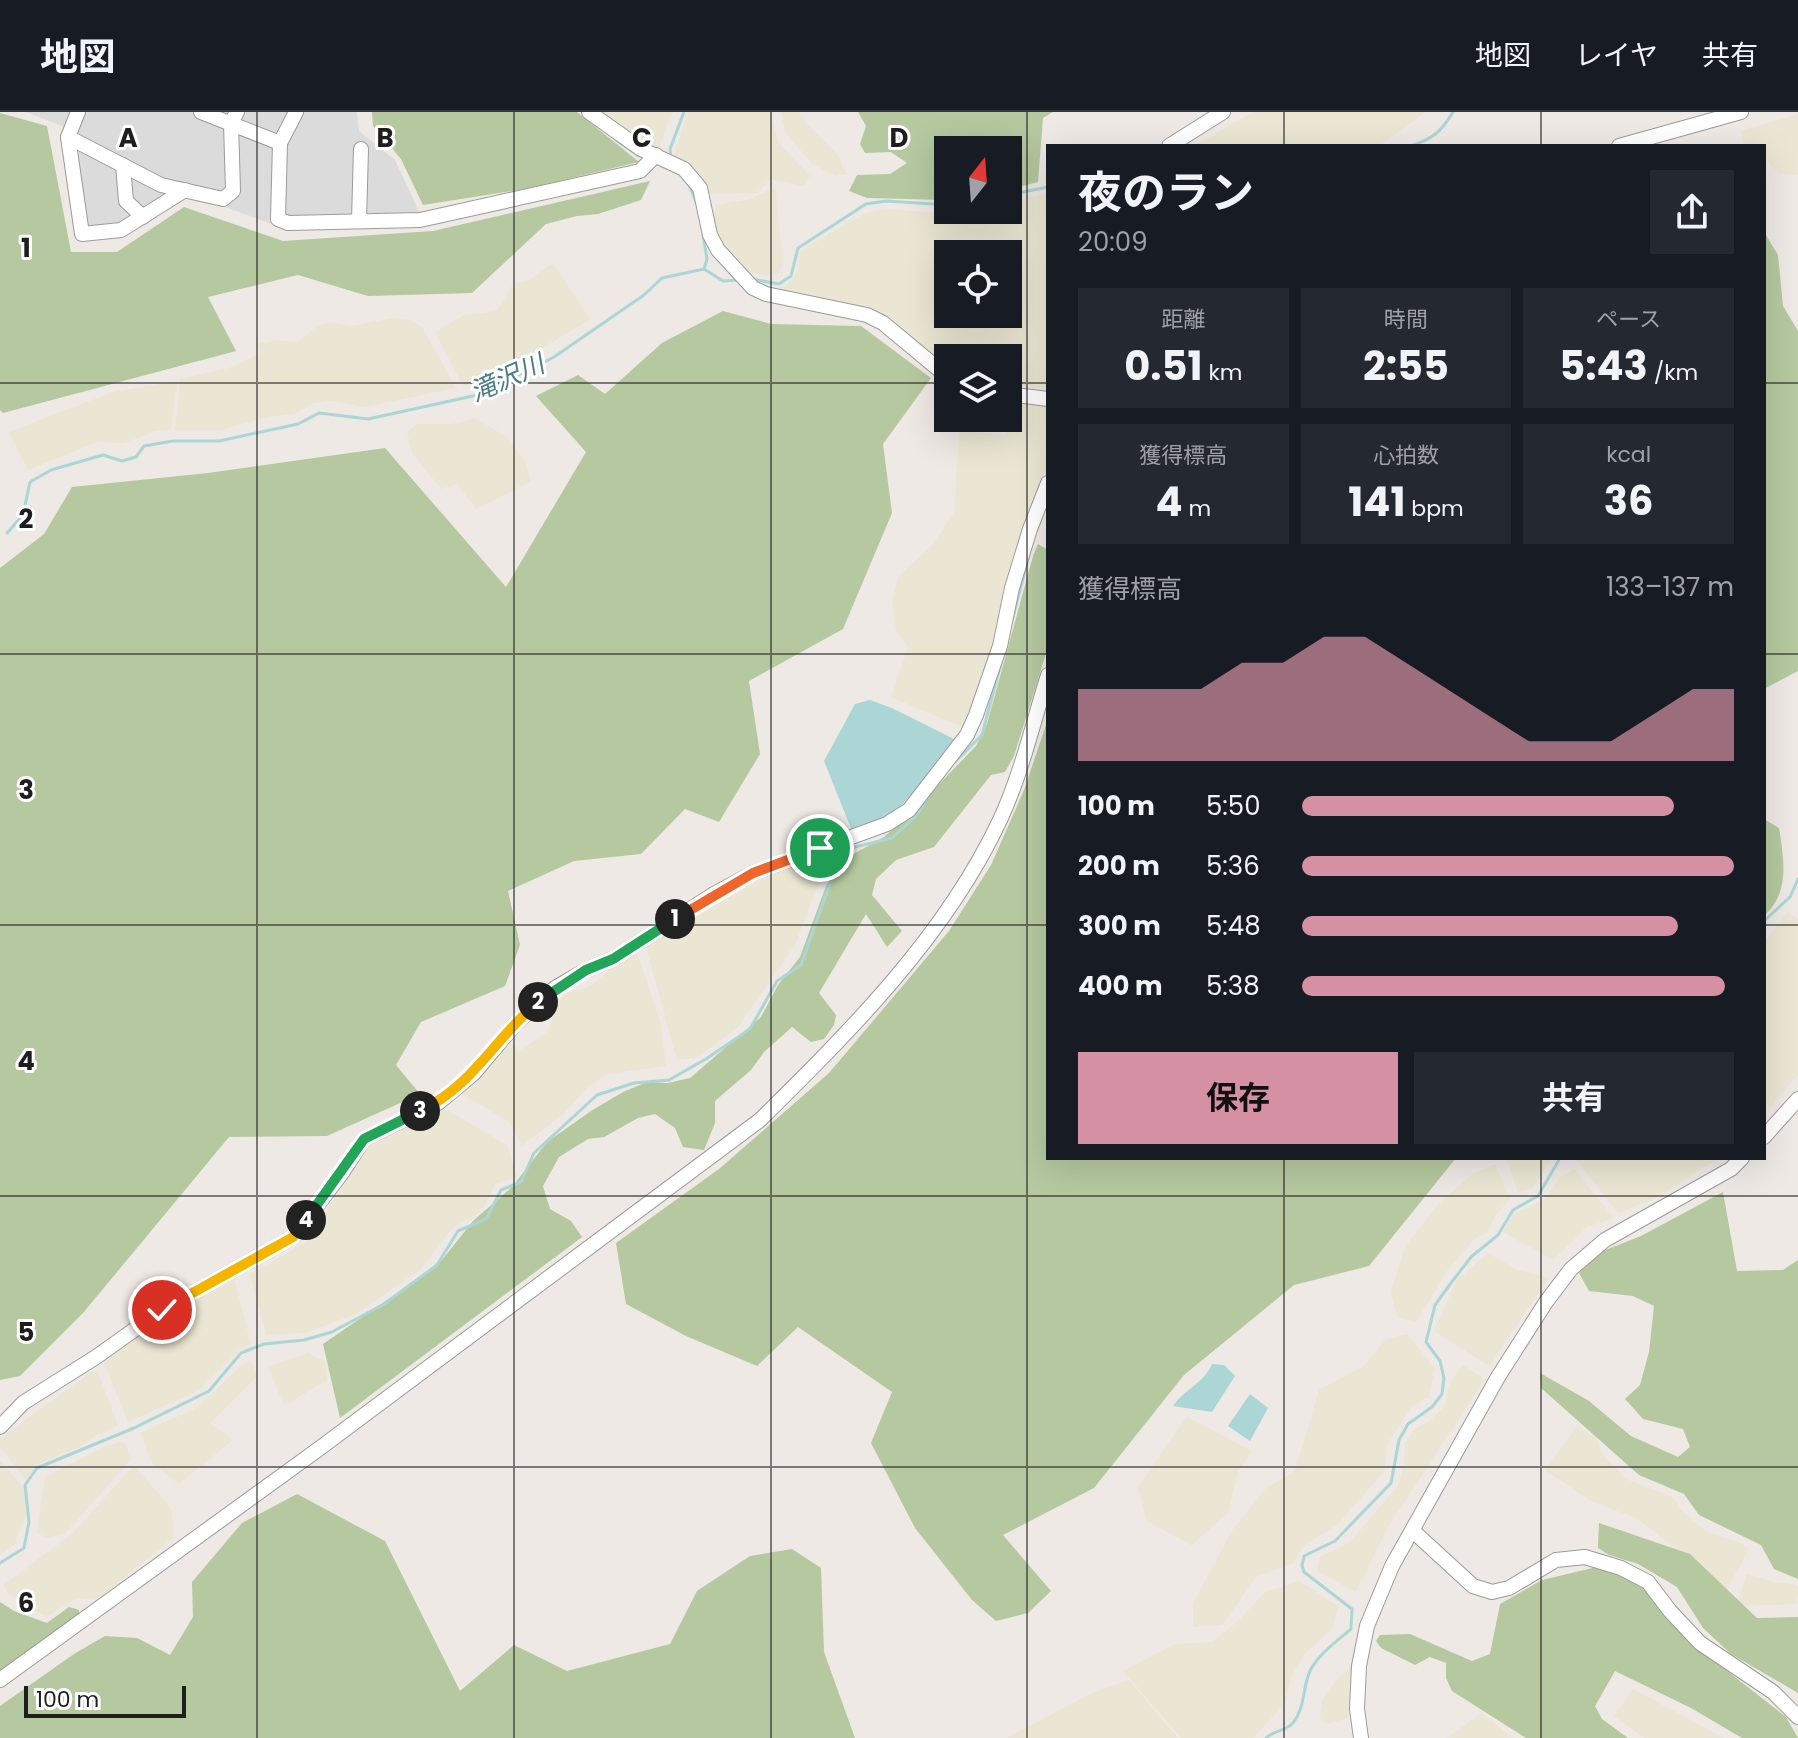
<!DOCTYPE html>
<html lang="ja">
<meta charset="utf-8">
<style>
body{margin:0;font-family:Poppins,"Noto Sans JP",sans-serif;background:#242831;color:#f1f3f6;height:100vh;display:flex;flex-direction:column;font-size:30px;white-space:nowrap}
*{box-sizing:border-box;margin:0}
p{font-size:26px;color:#9ea1a6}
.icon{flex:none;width:44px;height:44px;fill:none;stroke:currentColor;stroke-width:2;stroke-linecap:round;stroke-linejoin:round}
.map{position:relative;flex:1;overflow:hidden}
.side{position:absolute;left:1046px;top:32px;width:720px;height:1016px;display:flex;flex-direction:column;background:#171b24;border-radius:0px;box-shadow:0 8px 32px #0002}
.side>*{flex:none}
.needle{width:52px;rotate:17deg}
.controls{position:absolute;left:934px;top:24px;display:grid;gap:16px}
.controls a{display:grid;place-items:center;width:88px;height:88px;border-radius:0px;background:#171b24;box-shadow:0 8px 32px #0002;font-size:40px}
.scale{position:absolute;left:24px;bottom:20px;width:162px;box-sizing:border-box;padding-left:8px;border:4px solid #1e1e1e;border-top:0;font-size:22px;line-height:28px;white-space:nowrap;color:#1e1e1e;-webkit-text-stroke:6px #fff;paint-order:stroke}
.pin{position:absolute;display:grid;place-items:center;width:68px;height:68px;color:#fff;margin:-34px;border:4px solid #fff;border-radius:50%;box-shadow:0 2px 8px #0007}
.km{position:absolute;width:40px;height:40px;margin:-20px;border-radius:50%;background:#222;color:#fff;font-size:22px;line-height:40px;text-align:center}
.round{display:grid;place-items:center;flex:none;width:84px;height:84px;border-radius:0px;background:#242831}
.head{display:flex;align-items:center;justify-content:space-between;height:136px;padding:0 32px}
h1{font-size:44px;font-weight:700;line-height:60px}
.stats{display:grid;grid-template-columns:repeat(3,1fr);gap:12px;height:136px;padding:8px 32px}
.stats div{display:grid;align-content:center;border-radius:0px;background:#242831;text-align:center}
.stats b{font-size:40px;font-weight:700}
.stats small{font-size:22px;font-weight:400}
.stats p{font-size:22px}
.chart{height:224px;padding:16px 32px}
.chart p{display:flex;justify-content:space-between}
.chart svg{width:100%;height:144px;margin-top:8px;fill:#d590a3;opacity:.7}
.button{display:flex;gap:16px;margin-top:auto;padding:16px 32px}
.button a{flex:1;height:92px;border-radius:0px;background:#d590a3;color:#111;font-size:32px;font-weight:700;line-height:92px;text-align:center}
.button a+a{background:#242831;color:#f1f3f6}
ul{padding:0 32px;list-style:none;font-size:26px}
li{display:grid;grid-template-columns:128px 96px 1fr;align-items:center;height:60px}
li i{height:20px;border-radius:10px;background:#d590a3}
header{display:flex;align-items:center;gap:48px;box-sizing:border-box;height:112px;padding:0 40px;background:#171b24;border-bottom:2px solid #363941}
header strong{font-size:38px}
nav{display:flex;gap:44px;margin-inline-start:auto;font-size:28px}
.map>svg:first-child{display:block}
</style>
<header>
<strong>地図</strong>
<nav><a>地図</a><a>レイヤ</a><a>共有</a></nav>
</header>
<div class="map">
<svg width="1798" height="1626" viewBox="0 0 1798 1626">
<rect width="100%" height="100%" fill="#eee9e5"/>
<path fill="#dcdbdb" d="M26 0H357L359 19 395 48 424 110 288 118 220 93 188 85 120 126 77 129 62 14Z"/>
<g fill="#eae6d3" fill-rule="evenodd">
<path d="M598 0H672L659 35 654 37Z"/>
<path d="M688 0H771L778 30 810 64 803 74 771 67 757 81 708 82 690 54 674 44Z"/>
<path d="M781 0H800L805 10 837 42 846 62 835 64 811 51 786 21Z"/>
<path d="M1253 0H1426L1379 34H1194Z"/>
<path d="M1798 2V63L1780 62 1764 46V34H1743L1741 19Z"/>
<path d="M774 76 776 80 783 152 778 162 761 163 745 159 720 135 713 106 716 93 750 87Z"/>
<path d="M1048 81V277L1008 272V246H948V257L878 200 863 194 773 180 787 173 798 158 800 139 863 102 885 97 972 103 987 98H1008V91ZM948 142H1008V202H948Z"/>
<path d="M553 151 590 207 500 262 463 274 435 220 464 203 497 199 513 172 529 168Z"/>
<path d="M393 206 411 208 422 215 456 276 364 295 331 289 314 291 297 301 263 306 222 318H175L180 267 229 256 260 241 258 232 277 228 298 230 317 214 330 210 351 214Z"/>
<path d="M177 269 171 318 156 319 124 331 98 330 28 358 9 320 113 280Z"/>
<path d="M1016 287 1048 291V364L1028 416 996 536 968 614H960L891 585 908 535 896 519 892 490 898 465 932 433 954 401 959 319 1006 323Z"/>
<path d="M475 306 507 325 525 349 531 369 476 397 457 372 441 377 412 341 407 320 418 312H452Z"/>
<path d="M813 743 823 759 795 833 738 915 697 946 677 948 645 832 754 771Z"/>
<path d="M1788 800 1798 807V963L1770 995 1764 989V830Z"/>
<path d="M636 838 661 912 666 954 608 962 590 973 562 1003 522 1034 509 1010 455 978 508 929 520 938 547 920 563 881 589 875Z"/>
<path d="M442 995 507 1033 517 1065 496 1071 480 1101 453 1115 420 1158 356 1202 305 1221 266 1223 250 1162 306 1130 371 1030Z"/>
<path d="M1509 1046H1552L1533 1076 1518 1080 1507 1049Z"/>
<path d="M1575 1046H1718L1656 1086 1618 1101Z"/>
<path d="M1495 1052 1510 1087 1495 1104 1488 1120 1474 1127 1447 1159 1416 1210 1397 1205 1391 1179 1405 1135 1439 1091 1474 1061Z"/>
<path d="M1574 1057 1614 1106 1587 1115 1553 1148 1503 1120 1514 1102 1545 1087 1559 1066Z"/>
<path d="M1488 1141 1518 1158 1549 1166 1489 1254 1434 1219 1456 1169Z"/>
<path d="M234 1166 251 1232 240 1238 198 1279 128 1310 103 1248 169 1202Z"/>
<path d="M1407 1222 1435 1256 1429 1285 1412 1294 1387 1333 1385 1358 1338 1412 1305 1433 1294 1451 1256 1465 1222 1513 1193 1515V1491L1233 1417 1266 1376 1295 1359 1319 1278 1364 1254 1385 1228Z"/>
<path d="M308 1241 325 1249 327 1268 284 1294 268 1255Z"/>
<path d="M251 1248 257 1264 210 1311 233 1328 179 1372 152 1351 140 1321 195 1297 240 1255Z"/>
<path d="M1463 1253 1485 1267 1389 1413 1356 1480 1317 1459 1320 1445 1349 1431 1397 1375 1404 1355 1405 1332 1415 1317 1430 1308 1444 1295 1450 1270Z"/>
<path d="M91 1260H98L118 1314 95 1324 80 1335 36 1353 27 1369 0 1335V1327Z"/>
<path d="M1187 1305 1252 1339 1238 1359 1228 1401 1191 1433 1147 1409 1138 1375Z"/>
<path d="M1577 1314 1597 1327 1602 1342 1626 1367 1674 1386 1681 1398 1706 1419 1740 1431 1749 1437 1727 1477 1638 1407 1591 1389 1545 1358Z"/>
<path d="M123 1329 132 1346 70 1416 63 1422 45 1426 37 1420 45 1365 101 1336Z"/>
<path d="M0 1349 25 1377 26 1402 15 1432 0 1443Z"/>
<path d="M134 1353 172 1398 174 1425 97 1488 77 1486 46 1505 8 1482 4 1473 72 1422Z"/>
<path d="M1747 1462 1773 1470 1794 1472 1798 1474 1797 1492 1745 1494 1738 1491Z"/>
<path d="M1299 1469 1338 1494 1333 1516 1303 1544 1291 1566 1285 1592 1253 1626H1181L1123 1559 1175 1532 1212 1530 1239 1508 1265 1480Z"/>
<path d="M1355 1552 1348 1606 1326 1612 1320 1607 1322 1588 1337 1567Z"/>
<path d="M1129 1568 1178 1626H1007L1092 1581Z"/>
<path d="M1633 1577 1724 1626H1644L1614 1604Z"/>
<path d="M1482 1601 1513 1626H1447Z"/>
</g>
<g fill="#b5c89f">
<path d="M372 0H577L639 50 525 77 423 93 401 47 373 14Z"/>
<path d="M858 0H1053L1043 6 1038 70 1008 78V38H948V87L943 88 867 86 849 79 857 63 890 62 907 51 891 40 865 41 860 32 866 14Z"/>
<path d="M0 1 47 14 71 140H117L184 95 283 129 433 119 650 69 641 88 598 102 577 104 546 112 472 181 368 184 298 163 208 185 236 239 3 301 0 298Z"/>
<path d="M1764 120 1778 143 1783 194 1798 219V559L1764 577Z"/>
<path d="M723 199 771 212 861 214 931 266 883 332 892 401 843 517 749 569 760 642 719 710 685 697 641 742 574 749 508 779 520 833 505 874 421 910 396 953 420 982 327 1024 229 1025 83 1201 20 1264 0 1268V456L44 422 72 375 208 361 385 336 506 475 586 340 536 284 578 263 605 282 662 231Z"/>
<path d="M1038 432 1048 438V535L1014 644 1005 660 991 663 934 735 896 748 876 767 872 783 902 819 887 835 866 802 819 881 836 903 834 913 824 927 811 930 792 915 764 940 751 958 715 989V1011L704 1038 683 1035 675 1016 655 1002 638 1006 604 1025 588 1027 559 1045 543 1074 550 1097 571 1109 582 1125 340 1306 323 1232 438 1153 473 1109 512 1075 547 1030 591 999 623 980 647 970 668 971 690 966 761 905 778 873 800 845 826 774 848 745 884 725 911 701 976 634 987 612 1033 444Z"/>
<path d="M1048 607V1046H1456L1369 1154 1294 1173 1184 1263 1094 1376 1003 1423 1051 1479 1028 1501 996 1509 972 1488 915 1416 871 1331 892 1280 798 1215 757 1254 686 1224 626 1192 616 1131 719 1057 829 961 949 819 991 753 1024 678Z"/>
<path d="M1764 707 1779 716C1784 748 1790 781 1764 804Z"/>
<path d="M1723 1080 1737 1159 1783 1158 1798 1148V1467L1774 1457 1761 1433 1699 1403 1684 1382 1639 1363 1541 1276 1540 1261 1589 1289 1631 1324 1678 1345 1690 1335 1683 1317 1643 1307 1625 1287 1640 1273 1649 1240 1654 1194 1633 1184 1589 1179 1579 1161 1603 1139 1641 1124Z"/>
<path d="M297 1382 385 1429 460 1579 514 1533 567 1559 670 1532 697 1479 750 1444 792 1437 821 1456 824 1540 855 1626H0V1594L74 1542 105 1524 137 1526 170 1543 193 1505 192 1470 242 1411Z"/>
<path d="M1599 1411 1690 1442 1757 1506 1798 1505V1581L1731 1542 1703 1516 1677 1475 1638 1452 1609 1443 1598 1436Z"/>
<path d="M1597 1455 1644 1472 1663 1494 1685 1526 1786 1605 1798 1626H1742L1691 1596 1615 1559 1595 1594 1602 1607 1628 1626H1526L1452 1579 1446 1566V1551L1430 1545 1415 1553 1381 1536 1376 1529 1380 1523 1410 1522 1472 1549 1490 1542 1500 1492 1542 1468Z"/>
<path d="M0 1490 14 1499 47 1511 69 1495 79 1498V1507L0 1563Z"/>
</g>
<g fill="#abd6d5">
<path d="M870 588 892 596 956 628V634L897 698 881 711 852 719 824 649 855 592Z"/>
<path d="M1212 1252 1224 1253 1235 1264 1212 1300 1173 1294C1185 1277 1205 1270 1212 1252Z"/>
<path d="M1250 1282 1268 1296 1250 1329 1228 1314Z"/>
</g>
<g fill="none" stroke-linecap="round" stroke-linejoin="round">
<g stroke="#abd6d5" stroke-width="3">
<path d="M616 28 639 44"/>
<path d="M1410 34C1433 27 1441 20 1453 0"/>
<path d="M671 46 670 37 684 0"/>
<path d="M689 73 697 92"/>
<path d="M1008 83 1048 75"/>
<path d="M703 123 707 147 704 157"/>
<path d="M752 167 779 172 791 164 798 136 866 92 886 89 948 93"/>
<path d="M7 421 23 403 30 370 51 358 103 343 122 349 136 345 144 334 173 329H219L298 312 319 301 368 307 482 282 554 245 644 183 662 166 704 157 723 169 740 168"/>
<path d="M1012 509 1029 443"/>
<path d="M955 650 982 623 1001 551"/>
<path d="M1764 809 1790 785 1798 767"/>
<path d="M0 1451 24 1436 29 1410 25 1373 37 1356 134 1316 209 1279 241 1241 264 1232 304 1228 332 1220 384 1192 437 1153 458 1119 486 1107 501 1078 521 1070 534 1041 597 983 634 971 669 968 706 947 750 917 777 869 801 853 834 760 851 736 892 726 917 703 928 684"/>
<path d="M1266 1626C1274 1618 1286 1619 1293 1611 1306 1595 1302 1574 1311 1557 1320 1541 1337 1529 1351 1517L1352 1497 1304 1460 1302 1453 1304 1444 1335 1429 1391 1371 1399 1328 1408 1312 1432 1295 1442 1282 1444 1266 1440 1249 1426 1230 1435 1193 1451 1171 1471 1145 1498 1123 1513 1098 1538 1084 1560 1046"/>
</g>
<defs>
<g id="minor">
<path d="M78 0 68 25 161 73 223 87 233 79 231 11 237 0"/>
<path d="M201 0 280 31"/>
<path d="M296 0 280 31 278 107 288 111 420 108 640 59 656 43"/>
<path d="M589 0 641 37 684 57 700 76 710 123 718 138 753 176 766 182 867 203 883 211 948 265"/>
<path d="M68 25 82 122 121 118 185 78"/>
<path d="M1169 34 1223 0"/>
<path d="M1619 34 1741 0"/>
<path d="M123 53 126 89 143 105"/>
<path d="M359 109 361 37"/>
<path d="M1008 282 1048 287"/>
<path d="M1764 1025 1798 987"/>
<path d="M0 1315 23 1291 96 1245 162 1198 293 1125 342 1061 364 1027 438 991 474 961 516 911 555 876 586 858 613 847 714 782 753 761 887 712 909 698 967 623 976 603 1000 534 1012 476 1030 417 1048 371"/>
<path d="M1413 1419 1473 1474 1492 1480 1509 1476 1556 1448 1585 1445 1621 1456 1648 1470 1670 1499 1700 1531 1773 1580 1798 1605"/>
<path d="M0 1568 320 1336 760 1008C850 919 945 825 1000 708 1021 663 1033 611 1048 563"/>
<path d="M1361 1626 1357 1597 1359 1554 1367 1514 1392 1454 1498 1265 1546 1190 1571 1157 1605 1128 1731 1057 1742 1046"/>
</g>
</defs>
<use href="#minor" stroke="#9b9b9b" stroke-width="16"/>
<use href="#minor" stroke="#fff" stroke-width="14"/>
</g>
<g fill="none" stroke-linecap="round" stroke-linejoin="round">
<defs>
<path id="split-1" d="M675 807 753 761 820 736"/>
<path id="split-2" d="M538 890 586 858 613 847 675 807"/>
<path id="split-3" d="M420 999C473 974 495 926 538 890"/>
<path id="split-4" d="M306 1108 364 1027 420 999"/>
<path id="split-5" d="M162 1198 293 1125 306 1108"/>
</defs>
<use href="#split-1" stroke="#fff" stroke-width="16"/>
<use href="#split-2" stroke="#fff" stroke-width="16"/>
<use href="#split-3" stroke="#fff" stroke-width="16"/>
<use href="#split-4" stroke="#fff" stroke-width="16"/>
<use href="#split-5" stroke="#fff" stroke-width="16"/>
<use href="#split-1" stroke="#f0652b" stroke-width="10"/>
<use href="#split-2" stroke="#22a559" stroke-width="10"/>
<use href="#split-3" stroke="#f5b400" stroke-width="10"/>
<use href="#split-4" stroke="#22a559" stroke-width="10"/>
<use href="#split-5" stroke="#f5b400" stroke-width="10"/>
</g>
<path fill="none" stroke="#1e1e1e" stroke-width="2" stroke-opacity="0.55" d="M257 0V1626M514 0V1626M771 0V1626M1027 0V1626M1284 0V34M1541 0V34M0 271H948M1008 271H1048M1764 271H1798M0 542H1048M1764 542H1798M0 813H1048M1764 813H1798M1284 1046V1626M1541 1046V1626M0 1084H1798M0 1355H1798"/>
<g text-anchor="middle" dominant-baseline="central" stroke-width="6" stroke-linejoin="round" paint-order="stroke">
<g font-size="26" font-style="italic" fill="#4c7b8c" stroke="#fff">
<text transform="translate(507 266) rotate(-24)">滝沢川</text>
</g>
</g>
<g font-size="26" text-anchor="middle" font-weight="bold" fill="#1e1e1e" stroke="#fff" stroke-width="6" stroke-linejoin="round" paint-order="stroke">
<text x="128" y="35">A</text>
<text x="385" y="35">B</text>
<text x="642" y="35">C</text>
<text x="899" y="35">D</text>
<text x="26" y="145">1</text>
<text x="26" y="416">2</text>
<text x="26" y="687">3</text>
<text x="26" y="958">4</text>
<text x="26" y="1229">5</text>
<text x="26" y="1500">6</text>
</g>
</svg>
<div class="controls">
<a><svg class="needle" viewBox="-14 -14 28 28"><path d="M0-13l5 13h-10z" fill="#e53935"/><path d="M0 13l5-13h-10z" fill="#9ea1a6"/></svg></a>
<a><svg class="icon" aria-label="locate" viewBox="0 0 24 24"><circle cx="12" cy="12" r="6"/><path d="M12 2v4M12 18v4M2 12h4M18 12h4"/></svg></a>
<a><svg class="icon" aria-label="layers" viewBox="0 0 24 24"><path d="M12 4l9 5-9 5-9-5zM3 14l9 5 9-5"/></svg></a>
</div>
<div class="scale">100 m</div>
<div class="pin" style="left:820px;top:736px;background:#1e9e55"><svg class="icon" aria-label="arrive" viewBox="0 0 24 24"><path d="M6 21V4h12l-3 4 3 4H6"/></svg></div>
<div class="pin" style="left:162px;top:1198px;background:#d93025"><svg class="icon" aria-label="check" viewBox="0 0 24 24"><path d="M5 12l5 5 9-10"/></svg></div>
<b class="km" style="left:675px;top:807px">1</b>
<b class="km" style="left:538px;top:890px">2</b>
<b class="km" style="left:420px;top:999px">3</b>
<b class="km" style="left:306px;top:1108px">4</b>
<section class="side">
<div class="head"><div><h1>夜のラン</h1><p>20:09</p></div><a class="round"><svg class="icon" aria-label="share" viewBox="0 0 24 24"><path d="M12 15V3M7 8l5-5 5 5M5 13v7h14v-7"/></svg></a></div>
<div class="stats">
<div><p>距離</p><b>0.51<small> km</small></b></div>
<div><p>時間</p><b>2:55</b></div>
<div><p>ペース</p><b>5:43<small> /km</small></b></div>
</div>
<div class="stats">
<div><p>獲得標高</p><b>4<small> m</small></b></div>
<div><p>心拍数</p><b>141<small> bpm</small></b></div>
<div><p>kcal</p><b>36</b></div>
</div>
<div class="chart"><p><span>獲得標高</span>133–137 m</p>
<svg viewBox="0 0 160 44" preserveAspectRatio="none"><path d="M0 44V22L10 22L20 22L30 22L40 14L50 14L60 6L70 6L80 14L90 22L100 30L110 38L120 38L130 38L140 30L150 22L160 22V44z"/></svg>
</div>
<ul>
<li><b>100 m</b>5:50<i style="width:86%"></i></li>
<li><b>200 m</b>5:36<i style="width:100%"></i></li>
<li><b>300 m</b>5:48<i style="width:87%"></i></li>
<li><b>400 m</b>5:38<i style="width:98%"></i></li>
</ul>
<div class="button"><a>保存</a><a>共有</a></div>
</section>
</div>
